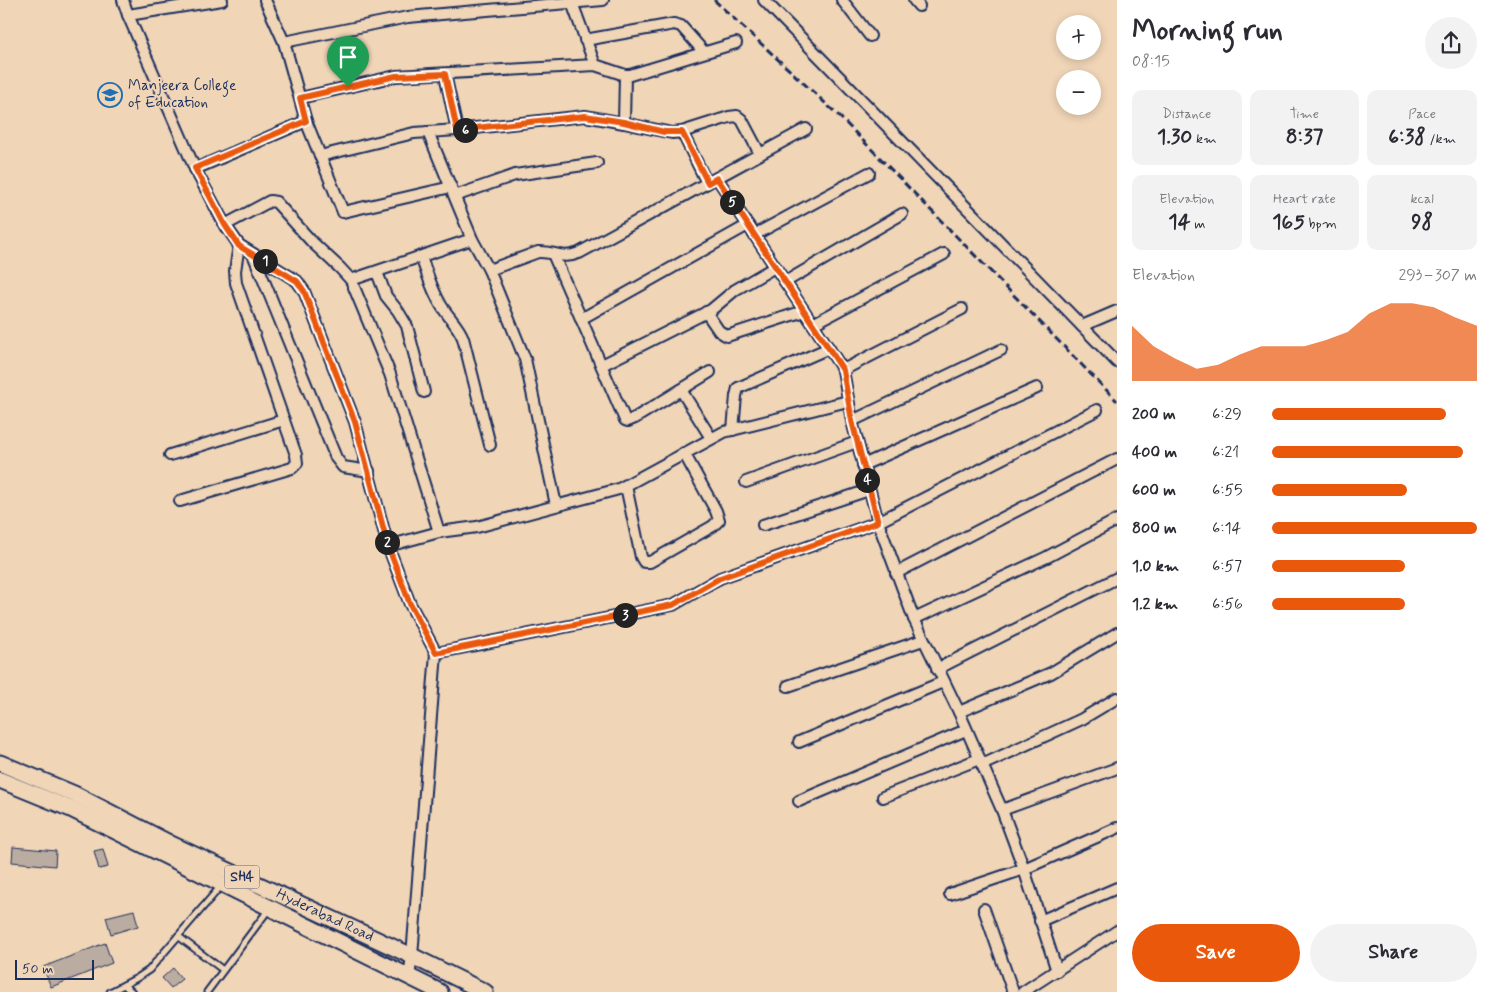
<!DOCTYPE html>
<meta charset="utf-8">
<style>
body{margin:0;font-family:Mynerve,sans-serif;background:#f2f2f3;color:#2b2b33;height:100vh;display:flex;flex-direction:column;font-size:19px;white-space:nowrap}
*{box-sizing:border-box;margin:0}
p{font-size:16px;color:#7c7c81}
.icon{flex:none;width:28px;height:28px;fill:none;stroke:currentColor;stroke-width:2;stroke-linecap:round;stroke-linejoin:round}
.map{position:relative;flex:1;overflow:hidden}
.side{display:flex;flex-direction:column;background:#fff;width:375px}
.side>*{flex:none}
.fabs{position:absolute;left:1056px;top:15px;display:grid;gap:10px}
.fabs a{display:grid;place-items:center;width:45px;height:45px;border-radius:50%;background:#fff;box-shadow:0 2px 8px #0003;font-size:25px}
.scale{position:absolute;left:15px;bottom:12px;width:79px;box-sizing:border-box;padding-left:5px;border:2px solid #1b2f5e;border-top:0;font-size:14px;line-height:18px;white-space:nowrap;color:#1b2f5e;-webkit-text-stroke:4px #f0d5b7;paint-order:stroke}
.pin{position:absolute;display:grid;place-items:center;width:42px;height:42px;color:#fff;margin:-51px -21px;border-radius:50% 50% 50% 0;rotate:-45deg;box-shadow:0 0 5px #0007}
.pin .icon{rotate:45deg}
.km{position:absolute;width:25px;height:25px;margin:-12px;border-radius:50%;background:#222;color:#fff;font-size:14px;line-height:25px;text-align:center}
.round{display:grid;place-items:center;flex:none;width:52px;height:52px;border-radius:26px;background:#f2f2f3}
.head{display:flex;align-items:center;justify-content:space-between;height:85px;padding:0 15px}
h1{font-size:28px;font-weight:700;line-height:38px}
.stats{display:grid;grid-template-columns:repeat(3,1fr);gap:8px;height:85px;padding:5px 15px}
.stats div{display:grid;align-content:center;border-radius:10px;background:#f2f2f3;text-align:center}
.stats b{font-size:21px;font-weight:700}
.stats small{font-size:14px;font-weight:400}
.stats p{font-size:14px}
.chart{height:140px;padding:10px 15px}
.chart p{display:flex;justify-content:space-between}
.chart svg{width:100%;height:90px;margin-top:5px;fill:#ea580c;opacity:.7}
.primary-button{display:flex;gap:10px;margin-top:auto;padding:10px 15px}
.primary-button a{flex:1;height:58px;border-radius:30px;background:#ea580c;color:#fff;font-size:20px;font-weight:700;line-height:58px;text-align:center}
.primary-button a+a{background:#f2f2f3;color:#2b2b33}
ul{padding:0 15px;list-style:none;font-size:16px}
li{display:grid;grid-template-columns:80px 60px 1fr;align-items:center;height:38px}
li i{height:12px;border-radius:6px;background:#ea580c}
main{display:flex;flex:1;min-height:0}
.map>svg:first-child{display:block}
</style>
<main>
<div class="map">
<svg width="1117" height="992" viewBox="0 0 1117 992">
<rect width="100%" height="100%" fill="#f0d5b7"/>
<filter id="ink" filterUnits="userSpaceOnUse"><feTurbulence type="fractalNoise" baseFrequency=".02" numOctaves="2"/><feDisplacementMap in="SourceGraphic" scale="10" xChannelSelector="R" yChannelSelector="G"/><feConvolveMatrix kernelMatrix="1 2 1 2 8 2 1 2 1" color-interpolation-filters="sRGB"/></filter>
<g filter="url(#ink)">
<g fill="#bbaca1" stroke="#1b2f5e">
<path d="M13 847 56 851 55 866 12 862Z"/>
<path d="M103 849 108 867 99 869 94 851Z"/>
<path d="M134 910 138 926 111 934 106 917Z"/>
<path d="M105 943 112 963 51 987 43 967Z"/>
<path d="M173 968 182 979 171 988 162 978Z"/>
</g>
<g fill="none" stroke-linecap="round" stroke-linejoin="round">
<defs>
<g id="lane">
<path d="M178 936 223 970"/>
<path d="M124 985 132 992"/>
<path d="M110 992 137 978 149 970 221 886"/>
<path d="M207 992 269 909"/>
</g>
<g id="street">
<path d="M123 0 128 15 195 169 225 225 239 245 297 281 304 291 355 422 388 546 410 604 436 653 412 956 409 977"/>
<path d="M265 0 284 42 306 121 343 212 451 187"/>
<path d="M571 0 595 65"/>
<path d="M764 0 1117 362"/>
<path d="M842 0 870 36"/>
<path d="M914 0 919 6"/>
<path d="M128 15 222 0"/>
<path d="M585 40 674 24 681 26 704 52"/>
<path d="M284 42 408 17 603 0"/>
<path d="M445 74 457 130"/>
<path d="M300 98 396 76 595 65 625 75H630L736 43"/>
<path d="M624 123 625 75"/>
<path d="M428 132 472 239 489 270 525 359 556 505"/>
<path d="M682 132 707 183"/>
<path d="M320 156 414 133 457 130 585 116 624 123 672 133 682 132 729 117 737 116 742 120 760 154"/>
<path d="M195 169 306 121"/>
<path d="M717 178 843 370 852 421 878 522 1097 410"/>
<path d="M455 196 515 175 597 163"/>
<path d="M225 225 270 201 276 202 312 242 340 268 351 280 390 374 439 532"/>
<path d="M754 235 869 173"/>
<path d="M253 254 336 458 343 467 369 471"/>
<path d="M553 254 625 420 628 421 635 418 710 372"/>
<path d="M421 257C427 273 432 290 441 305 448 317 458 325 463 338L490 445"/>
<path d="M489 270 538 252C554 251 562 260 579 253L806 129"/>
<path d="M377 272 386 296 398 311 407 326 424 392"/>
<path d="M351 280 472 239"/>
<path d="M785 282 902 214"/>
<path d="M706 312 719 331 727 336 804 311"/>
<path d="M581 319 748 225"/>
<path d="M813 324 944 254"/>
<path d="M1082 326 1117 311"/>
<path d="M602 365 711 310 735 290 775 267"/>
<path d="M843 370 962 309"/>
<path d="M681 390 711 438"/>
<path d="M852 421 1001 350"/>
<path d="M733 430 736 396 738 388 829 348"/>
<path d="M170 455 284 420"/>
<path d="M863 465 1037 388"/>
<path d="M746 482 857 442"/>
<path d="M626 486 641 557 644 562H650L713 526 719 520 716 511 684 453"/>
<path d="M180 501 292 468 297 463 296 455 236 283 235 271 239 245"/>
<path d="M763 525 869 490"/>
<path d="M388 546 439 532 477 527 619 489 724 432 848 401"/>
<path d="M896 573 1117 459"/>
<path d="M914 619 1047 557 1117 520"/>
<path d="M436 653 673 605 720 578 878 522 914 619 959 712 1002 810 1024 869 1057 971"/>
<path d="M937 669 1117 578"/>
<path d="M788 686 923 640"/>
<path d="M959 712 1051 673 1117 633"/>
<path d="M799 742 943 682"/>
<path d="M982 765 1082 719 1117 698"/>
<path d="M883 797 979 759"/>
<path d="M799 801 966 730"/>
<path d="M1002 810 1117 768"/>
<path d="M950 894 1024 869 1117 828"/>
<path d="M984 909 1013 992"/>
<path d="M1040 921 1117 888"/>
<path d="M1023 992 1117 931"/>
</g>
<g id="primary">
<path id="s1" d="M0 763 74 794 169 843 412 956 485 992"/>
<path d="M0 780 71 809 440 992"/>
</g>
</defs>
<use href="#lane" stroke="#1b2f5e" stroke-width="9"/>
<use href="#street" stroke="#1b2f5e" stroke-width="14"/>
<use href="#primary" stroke="#1b2f5e" stroke-width="19"/>
<use href="#lane" stroke="#f0d5b7" stroke-width="5"/>
<use href="#street" stroke="#f0d5b7" stroke-width="10"/>
<use href="#primary" stroke="#f0d5b7" stroke-width="15"/>
<path stroke="#1b2f5e" stroke-width="3" stroke-dasharray="8 4" stroke-linecap="butt" d="M714 0 838 115 1117 401"/>
</g>
</g>
<g fill="none" stroke-linecap="round" stroke-linejoin="round" filter="url(#ink)">
<defs>
<path id="route" d="M445 74 457 130 585 116 624 122 664 132H682L708 183 717 178 843 370 852 421 878 522 720 578 673 605 436 653 410 604 388 546 355 422 304 291 297 281 239 246 225 225 195 168 306 121 300 98 396 76Z"/>
</defs>
<use href="#route" stroke="#fff" stroke-width="10"/>
<use href="#route" stroke="#ea580c" stroke-width="6"/>
</g>
<defs>
<symbol id="university-ring" viewBox="-11 -11 22 22"><circle r="9.5" fill="#f0d5b7" stroke="#1f6fb2" stroke-width="1.5"/><path d="M0-5L7-2L0 1L-7-2ZM-4 1L0 2.5L4 1V4Q0 6-4 4Z" fill="#1f6fb2"/></symbol>
</defs>
<g fill-rule="evenodd">
<use href="#university-ring" x="96" y="81" width="28" height="28"/>
</g>
<g text-anchor="middle" dominant-baseline="central" stroke-width="4" stroke-linejoin="round" paint-order="stroke">
<rect fill="#f0d5b7" stroke="#5b6179" stroke-width="1" x="224.5" y="865.5" width="35" height="23" rx="4"/>
<g font-size="14" font-weight="bold" fill="#1b2f5e">
<text x="242" y="877">SH4</text>
</g>
<g font-size="15" fill="#1b2f5e" stroke="#f0d5b7" text-anchor="start">
<text x="128" y="86">Manjeera College<tspan x="128" dy="17">of Education</tspan></text>
</g>
<g font-size="15" fill="#1b2f5e" stroke="#f0d5b7">
<text stroke="none"><textPath href="#s1" startOffset="359">Hyderabad Road</textPath></text>
</g>
</g>
</svg>
<div class="fabs">
<a>+</a>
<a>−</a>
</div>
<div class="scale">50 m</div>
<div class="pin" style="left:348px;top:87px;background:#1e9e55"><svg class="icon" aria-label="arrive" viewBox="0 0 24 24"><path d="M6 21V4h12l-3 4 3 4H6"/></svg></div>
<b class="km" style="left:265px;top:261px">1</b>
<b class="km" style="left:387px;top:542px">2</b>
<b class="km" style="left:625px;top:615px">3</b>
<b class="km" style="left:867px;top:480px">4</b>
<b class="km" style="left:732px;top:202px">5</b>
<b class="km" style="left:465px;top:130px">6</b>
</div>
<section class="side">
<div class="head"><div><h1>Morning run</h1><p>08:15</p></div><a class="round"><svg class="icon" aria-label="share" viewBox="0 0 24 24"><path d="M12 15V3M7 8l5-5 5 5M5 13v7h14v-7"/></svg></a></div>
<div class="stats">
<div><p>Distance</p><b>1.30<small> km</small></b></div>
<div><p>Time</p><b>8:37</b></div>
<div><p>Pace</p><b>6:38<small> /km</small></b></div>
</div>
<div class="stats">
<div><p>Elevation</p><b>14<small> m</small></b></div>
<div><p>Heart rate</p><b>165<small> bpm</small></b></div>
<div><p>kcal</p><b>98</b></div>
</div>
<div class="chart"><p><span>Elevation</span>293–307 m</p>
<svg viewBox="0 0 160 44" preserveAspectRatio="none"><path d="M0 44V17L10 27L20 33L30 38L40 36L50 31L60 27L70 27L80 27L90 24L100 20L110 11L120 6L130 6L140 8L150 13L160 17V44z"/></svg>
</div>
<ul>
<li><b>200 m</b>6:29<i style="width:85%"></i></li>
<li><b>400 m</b>6:21<i style="width:93%"></i></li>
<li><b>600 m</b>6:55<i style="width:66%"></i></li>
<li><b>800 m</b>6:14<i style="width:100%"></i></li>
<li><b>1.0 km</b>6:57<i style="width:65%"></i></li>
<li><b>1.2 km</b>6:56<i style="width:65%"></i></li>
</ul>
<div class="primary-button"><a>Save</a><a>Share</a></div>
</section>
</main>
